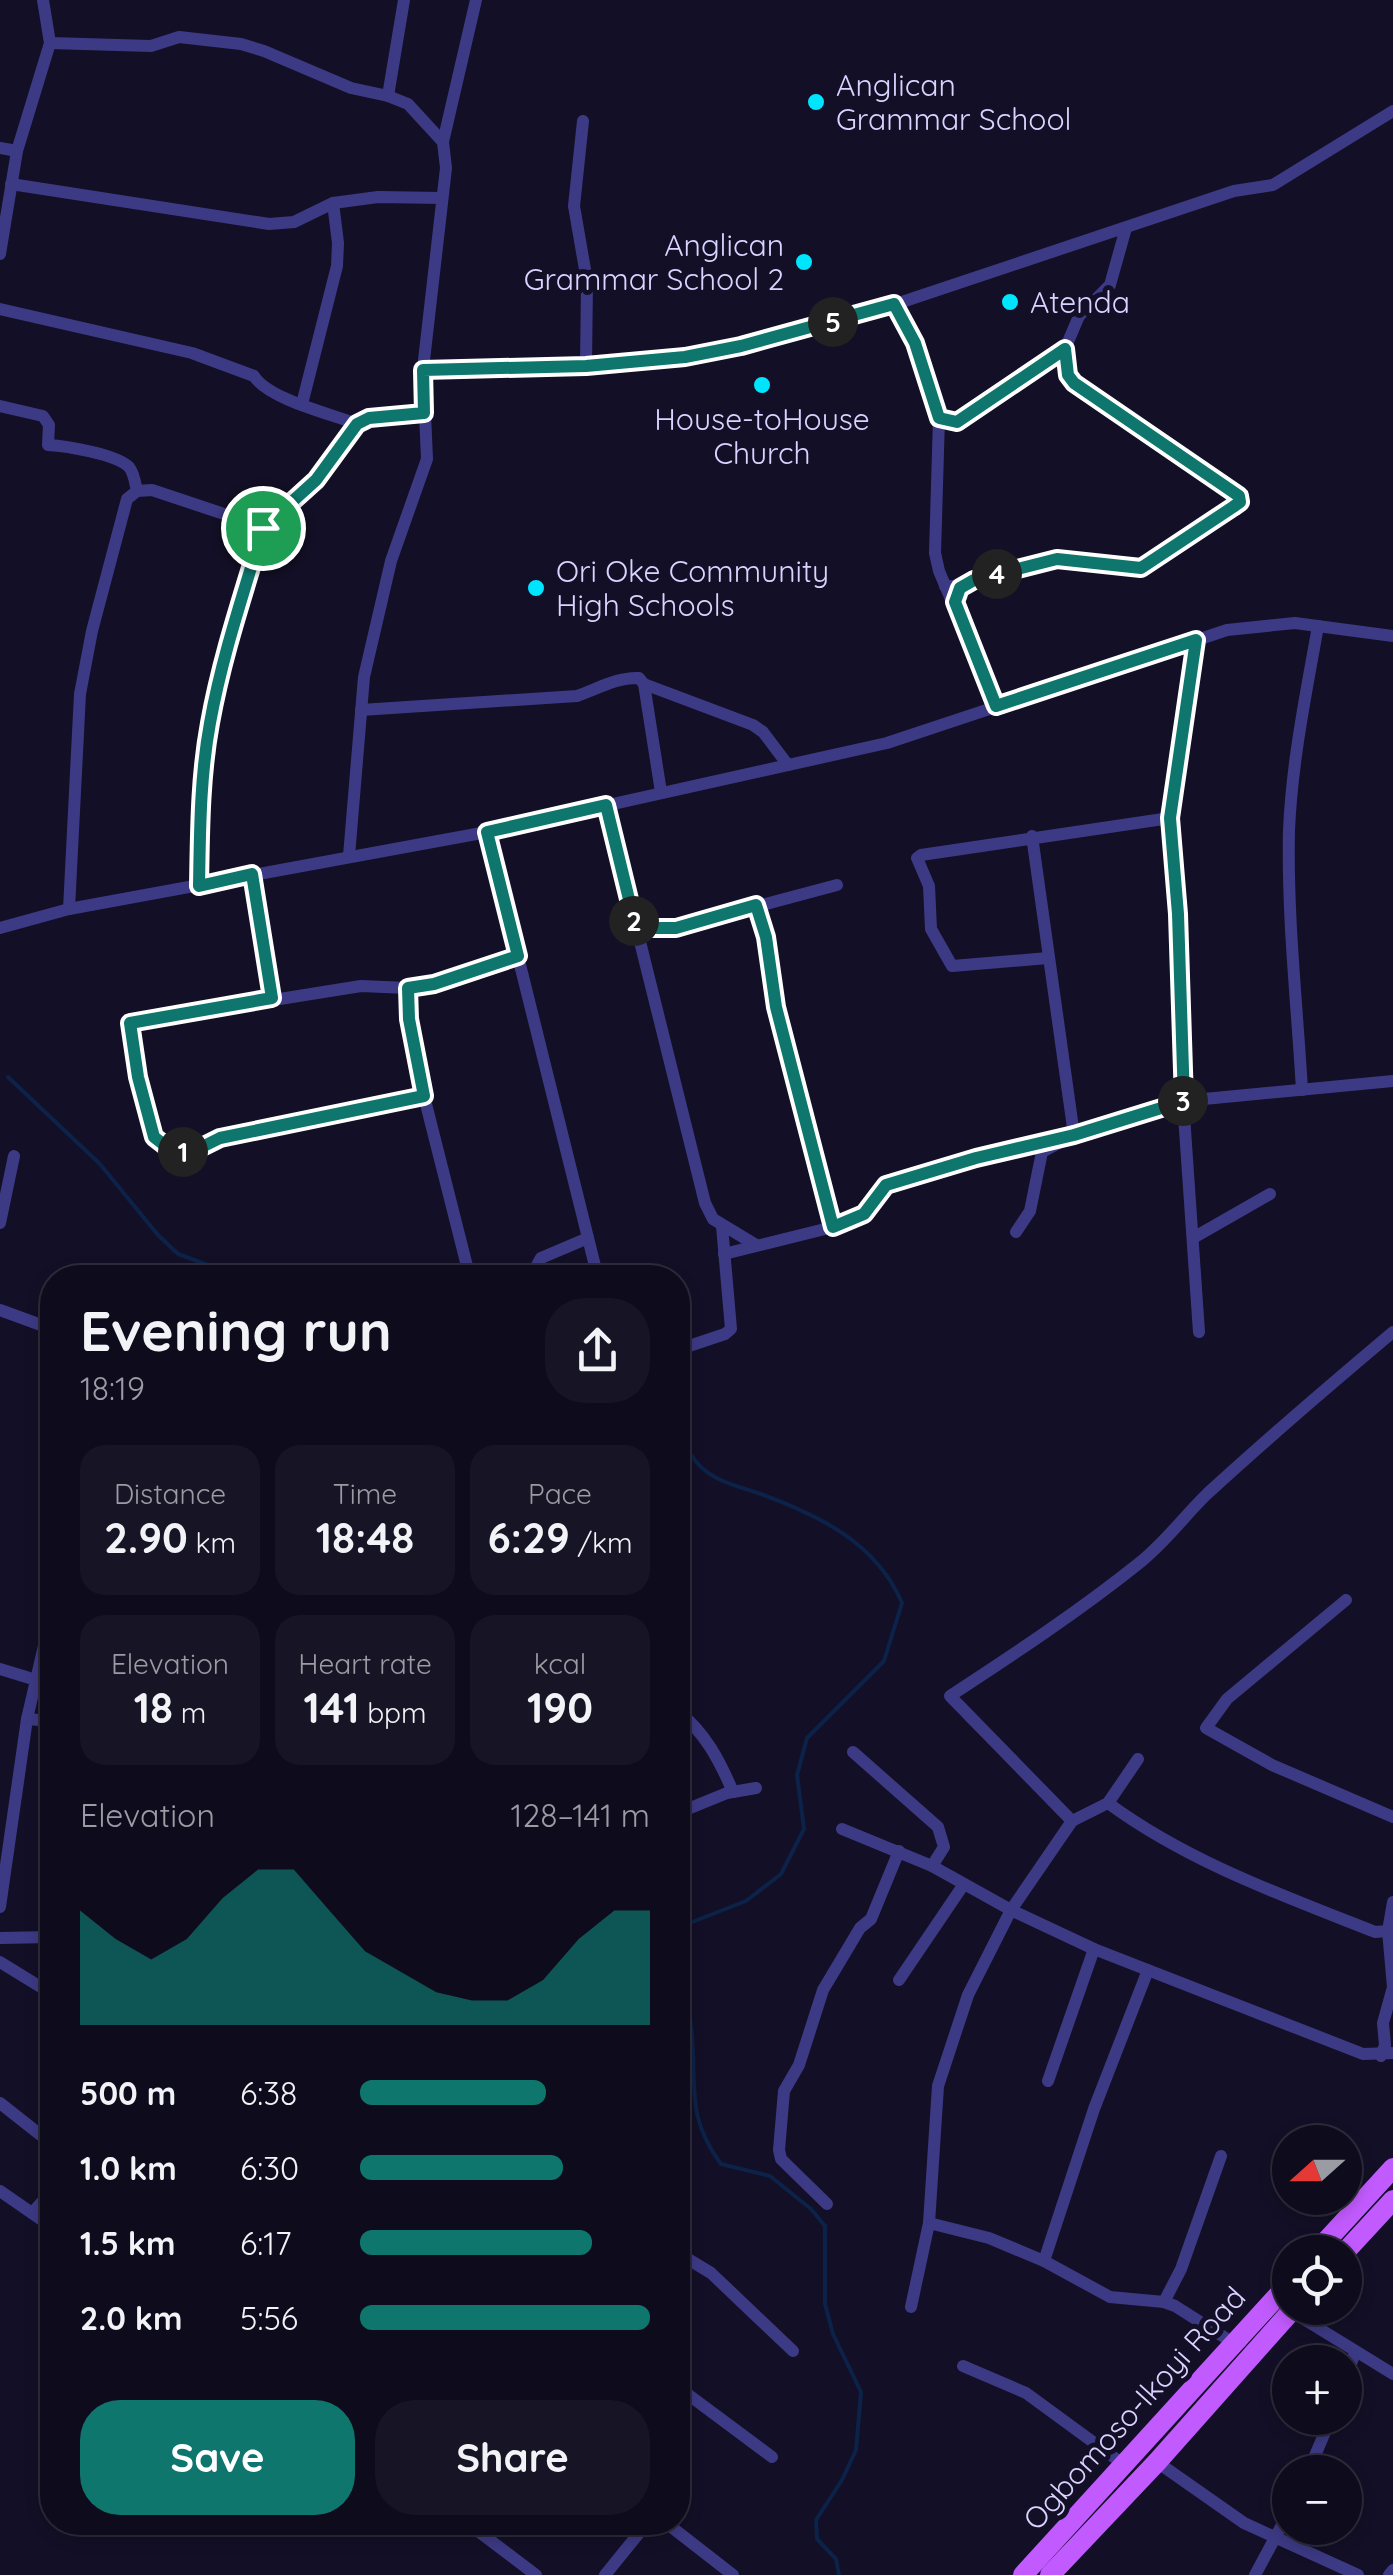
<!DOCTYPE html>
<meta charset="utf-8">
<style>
body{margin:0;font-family:Quicksand,sans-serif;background:#171425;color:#f1f3f6;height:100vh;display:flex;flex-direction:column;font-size:38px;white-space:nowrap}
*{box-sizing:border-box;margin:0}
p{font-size:32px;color:#9b9ba3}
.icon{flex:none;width:55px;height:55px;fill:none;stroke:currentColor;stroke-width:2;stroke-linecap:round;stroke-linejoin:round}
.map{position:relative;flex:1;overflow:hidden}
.panel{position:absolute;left:40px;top:1265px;width:650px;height:1270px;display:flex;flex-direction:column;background:#0e0b1c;border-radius:40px;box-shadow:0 5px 15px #0003,0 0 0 2px #2e2b3b}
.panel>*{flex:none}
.needle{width:65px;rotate:249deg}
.fabs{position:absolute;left:1272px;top:2125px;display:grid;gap:20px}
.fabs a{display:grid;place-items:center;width:90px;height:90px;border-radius:50%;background:#0e0b1c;box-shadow:0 5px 15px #0003,0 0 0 2px #2e2b3b;font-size:50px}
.pin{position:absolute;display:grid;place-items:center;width:85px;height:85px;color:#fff;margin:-42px;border:5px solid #fff;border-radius:50%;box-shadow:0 2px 10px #0007}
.km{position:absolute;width:50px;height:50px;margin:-25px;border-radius:50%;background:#222;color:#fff;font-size:28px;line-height:50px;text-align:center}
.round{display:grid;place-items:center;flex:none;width:105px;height:105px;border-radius:40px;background:#171425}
.head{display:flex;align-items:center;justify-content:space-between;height:170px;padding:0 40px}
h1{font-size:55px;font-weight:700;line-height:75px}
.figures{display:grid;grid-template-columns:repeat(3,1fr);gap:15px;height:170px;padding:10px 40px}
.figures div{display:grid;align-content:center;border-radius:25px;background:#171425;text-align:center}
.figures b{font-size:42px;font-weight:700}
.figures small{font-size:28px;font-weight:400}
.figures p{font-size:28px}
.chart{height:280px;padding:20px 40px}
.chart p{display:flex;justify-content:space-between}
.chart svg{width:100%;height:180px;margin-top:10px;fill:#0f766e;opacity:.7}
.cta{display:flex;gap:20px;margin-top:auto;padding:20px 40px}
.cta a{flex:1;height:115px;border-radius:40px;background:#0f766e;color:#fff;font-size:40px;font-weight:700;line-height:115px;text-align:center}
.cta a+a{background:#171425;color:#f1f3f6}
ul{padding:0 40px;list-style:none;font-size:32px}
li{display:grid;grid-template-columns:160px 120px 1fr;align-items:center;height:75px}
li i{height:25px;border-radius:12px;background:#0f766e}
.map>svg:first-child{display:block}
</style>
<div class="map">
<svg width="1393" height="2575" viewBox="0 0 1393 2575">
<rect width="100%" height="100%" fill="#130f26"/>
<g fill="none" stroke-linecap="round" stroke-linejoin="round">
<g stroke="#0c2248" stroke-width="4">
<path d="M8 1077 100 1164 158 1235 178 1254 244 1278"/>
<path d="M678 1452 692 1456C706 1479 733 1485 758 1493 818 1515 876 1542 902 1603L884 1661 807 1738 797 1775 804 1829 781 1874 746 1901 682 1926 678 1940"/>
<path d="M678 1956C683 1980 689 2003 691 2027 698 2084 684 2114 721 2164L770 2176 811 2209 825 2226V2304L833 2334 861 2392 856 2450 842 2480 816 2520 817 2539 836 2559 839 2575"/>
</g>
<g stroke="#3d3a85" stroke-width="12">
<path d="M50 43 151 46 179 37 241 44 264 51 351 88 388 96 408 104 443 142"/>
<path d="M388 96 404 0"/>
<path d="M583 121 574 206 587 281 586 366"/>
<path d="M0 148 17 151"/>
<path d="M11 184 269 224 294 222 333 203 378 197 442 198"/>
<path d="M0 254 17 151 50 43 43 0"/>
<path d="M894 304 915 343 939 418 935 553 939 571 996 706"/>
<path d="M0 309 192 353 254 376C268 399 331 414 357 424"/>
<path d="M423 369 586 366 685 357 741 346 878 310 1234 191 1273 185 1393 111"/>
<path d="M302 404 337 266 338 243 333 203"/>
<path d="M0 406 43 416 49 425 48 445C66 446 116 454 129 467 134 473 135 482 137 491"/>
<path d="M939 418 957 422 1065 349"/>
<path d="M945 586C970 589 1024 564 1054 560 1082 556 1113 570 1141 568L1152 564 1239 502V496L1232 491 1074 383 1068 375 1065 349 1079 316 1110 285 1126 228"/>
<path d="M1195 640 1170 818 1178 914 1183 1101 1199 1332"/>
<path d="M644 684 753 725 763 732 788 765"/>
<path d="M361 710 577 696C597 689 617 677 639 678L644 684 661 792"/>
<path d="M606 805 705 1203 713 1219 756 1245"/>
<path d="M487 832 598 1278"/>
<path d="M349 856 364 677 391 561 427 459 423 369 446 168 443 142 476 0"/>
<path d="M251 874 272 998"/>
<path d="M199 886 200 795 209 726 220 671 263 527 316 479 357 424 369 418 424 413"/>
<path d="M756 905 766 937 777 1007 833 1227"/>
<path d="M69 909 80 694 92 631 127 499 137 491 152 490 263 527"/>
<path d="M0 928 69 909 487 832 887 743 1227 630 1295 623 1393 636"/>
<path d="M636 928H676L837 885"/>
<path d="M1048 958 952 966 931 929 929 886 917 858 921 855 1170 818"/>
<path d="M408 988 409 1019 424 1096 470 1278"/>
<path d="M1302 1090C1297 1004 1287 916 1289 830 1292 761 1306 694 1318 626"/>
<path d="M424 1096 220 1138 188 1153C178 1151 165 1149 158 1141 143 1126 133 1047 130 1023L361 986 408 988 434 984 519 956"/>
<path d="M0 1223 14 1156"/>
<path d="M1016 1232 1030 1211 1042 1152 1074 1135 1032 836"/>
<path d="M1193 1238 1270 1194"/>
<path d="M724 1254 833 1227 865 1214 887 1185 976 1158 1074 1135 1183 1101 1393 1081"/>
<path d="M530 1278 541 1258 588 1238"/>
<path d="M0 1310 52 1329"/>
<path d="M689 1346 725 1334 731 1329 722 1226"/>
<path d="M1346 1600 1227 1699 1206 1728 1272 1765 1393 1817"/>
<path d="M0 1669 36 1680"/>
<path d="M678 1711C705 1733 719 1759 733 1792"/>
<path d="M27 1719 52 1721"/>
<path d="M853 1752 938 1827 944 1847 932 1866"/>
<path d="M1108 1803C1188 1862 1284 1896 1375 1932L1388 1931 1393 1902"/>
<path d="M678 1813 727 1793 756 1788"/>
<path d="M1072 1821 950 1696C1014 1654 1078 1612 1138 1564 1165 1543 1184 1516 1208 1493 1268 1438 1330 1385 1393 1332"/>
<path d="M842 1829 932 1866 1011 1910 1094 1949 1363 2054 1393 2053"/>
<path d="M0 1907 27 1719 52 1611"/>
<path d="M0 1938 52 1937"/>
<path d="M0 1962 52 1994"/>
<path d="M899 1980 964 1884"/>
<path d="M1381 2056 1385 2045 1383 2023 1393 1987 1388 1931"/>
<path d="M1048 2081 1094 1949"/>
<path d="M0 2103 52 2144"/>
<path d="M0 2191 52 2227"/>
<path d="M827 2204 781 2159 779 2150 784 2091 799 2065 823 1990 860 1928 871 1919 899 1851"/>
<path d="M32 2213 52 2191"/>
<path d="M929 2223 989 2238 1044 2261 1110 2297 1164 2302 1175 2306 1235 2344"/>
<path d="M678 2253 711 2273 793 2351"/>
<path d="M1044 2261 1094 2109 1148 1970"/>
<path d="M1164 2302 1181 2269 1221 2156"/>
<path d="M911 2307 929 2223 938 2086 968 1995 1011 1910 1072 1821 1108 1803 1138 1759"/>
<path d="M1289 2310 1393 2374"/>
<path d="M963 2366 1026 2393 1123 2464"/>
<path d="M1345 2379 1355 2353"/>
<path d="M678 2387 772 2457"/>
<path d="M1157 2462 1244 2523 1358 2575"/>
<path d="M1308 2472 1331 2418"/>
<path d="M678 2487 684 2478"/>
<path d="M466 2522 536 2575"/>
<path d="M665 2522 733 2575"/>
<path d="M605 2575 648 2522"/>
<path d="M1255 2575 1290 2510"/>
<path d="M1389 2575 1393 2570"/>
</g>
<g stroke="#c25bff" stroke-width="20">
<path d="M1316 2252 1393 2168"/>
<path d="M1345 2252 1393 2200"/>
<path d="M1023 2575 1290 2282"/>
<path d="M1050 2575 1157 2462 1294 2308"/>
</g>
</g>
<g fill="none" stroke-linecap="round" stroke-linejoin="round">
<defs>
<path id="route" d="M894 304 915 343 939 418 957 422 1065 349 1068 375 1074 383 1239 496 1240 502 1233 507 1141 568 1057 559 974 580 960 588 955 602 996 706 1196 640 1170 818 1178 914 1184 1101 1074 1135 976 1158 886 1185 864 1214 833 1227 776 1007 766 937 756 905 676 928H636L606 805 487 832 518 956 434 984 408 988 409 1019 424 1096 220 1138 188 1154 167 1147 154 1137 138 1077 130 1023 272 998 252 874 199 886C200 831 200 777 210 723 222 656 244 592 263 528L316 480 357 424 369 418 424 413 423 370 586 366 685 357 741 346Z"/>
</defs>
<use href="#route" stroke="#fff" stroke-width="20"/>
<use href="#route" stroke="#0f766e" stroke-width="12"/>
</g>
<g fill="#00e5ff" stroke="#130f26" stroke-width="4">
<circle cx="816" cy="102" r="10"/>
<circle cx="804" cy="262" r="10"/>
<circle cx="1010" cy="302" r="10"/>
<circle cx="762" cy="385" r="10"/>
<circle cx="536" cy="588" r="10"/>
</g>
<g text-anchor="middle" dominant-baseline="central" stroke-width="10" stroke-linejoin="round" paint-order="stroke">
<g font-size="30" fill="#d9d4ff" stroke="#130f26" text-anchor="start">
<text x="836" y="85">Anglican<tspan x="836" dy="34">Grammar School</tspan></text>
<text x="784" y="245" text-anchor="end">Anglican<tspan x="784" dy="34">Grammar School 2</tspan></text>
<text x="1030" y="302">Atenda</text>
<text x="762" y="419" text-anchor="middle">House-toHouse<tspan x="762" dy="34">Church</tspan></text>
<text x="556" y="571">Ori Oke Community<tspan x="556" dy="34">High Schools</tspan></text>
</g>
<g font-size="30" fill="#d9d4ff" stroke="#130f26">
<text transform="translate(1134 2408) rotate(-48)">Ogbomoso-Ikoyi Road</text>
</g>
</g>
</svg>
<div class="fabs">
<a><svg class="needle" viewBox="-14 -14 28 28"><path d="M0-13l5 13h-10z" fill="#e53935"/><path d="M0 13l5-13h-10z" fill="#9b9ba3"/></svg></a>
<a><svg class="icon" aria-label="locate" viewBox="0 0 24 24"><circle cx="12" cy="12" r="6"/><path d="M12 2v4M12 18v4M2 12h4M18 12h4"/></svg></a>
<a>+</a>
<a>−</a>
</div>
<div class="pin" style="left:263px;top:528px;background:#1e9e55"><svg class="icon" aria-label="arrive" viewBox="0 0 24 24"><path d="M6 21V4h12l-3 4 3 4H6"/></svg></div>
<b class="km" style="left:183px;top:1152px">1</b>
<b class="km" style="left:634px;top:921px">2</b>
<b class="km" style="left:1183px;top:1101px">3</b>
<b class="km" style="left:997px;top:574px">4</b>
<b class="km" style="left:833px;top:322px">5</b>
<section class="panel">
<div class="head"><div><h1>Evening run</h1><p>18:19</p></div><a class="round"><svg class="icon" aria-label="share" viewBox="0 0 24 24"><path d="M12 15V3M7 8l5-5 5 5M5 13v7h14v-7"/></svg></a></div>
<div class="figures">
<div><p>Distance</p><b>2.90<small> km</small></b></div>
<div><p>Time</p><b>18:48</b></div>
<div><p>Pace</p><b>6:29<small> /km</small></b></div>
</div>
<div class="figures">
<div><p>Elevation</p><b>18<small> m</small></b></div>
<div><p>Heart rate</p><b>141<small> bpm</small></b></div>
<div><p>kcal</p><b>190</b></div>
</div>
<div class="chart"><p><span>Elevation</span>128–141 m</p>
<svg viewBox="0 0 160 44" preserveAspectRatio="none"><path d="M0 44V16L10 23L20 28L30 23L40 13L50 6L60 6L70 16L80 26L90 31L100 36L110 38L120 38L130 33L140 23L150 16L160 16V44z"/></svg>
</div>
<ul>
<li><b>500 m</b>6:38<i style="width:64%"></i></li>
<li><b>1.0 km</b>6:30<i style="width:70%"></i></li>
<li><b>1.5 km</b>6:17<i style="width:80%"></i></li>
<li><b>2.0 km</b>5:56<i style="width:100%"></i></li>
</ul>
<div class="cta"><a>Save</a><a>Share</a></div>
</section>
</div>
